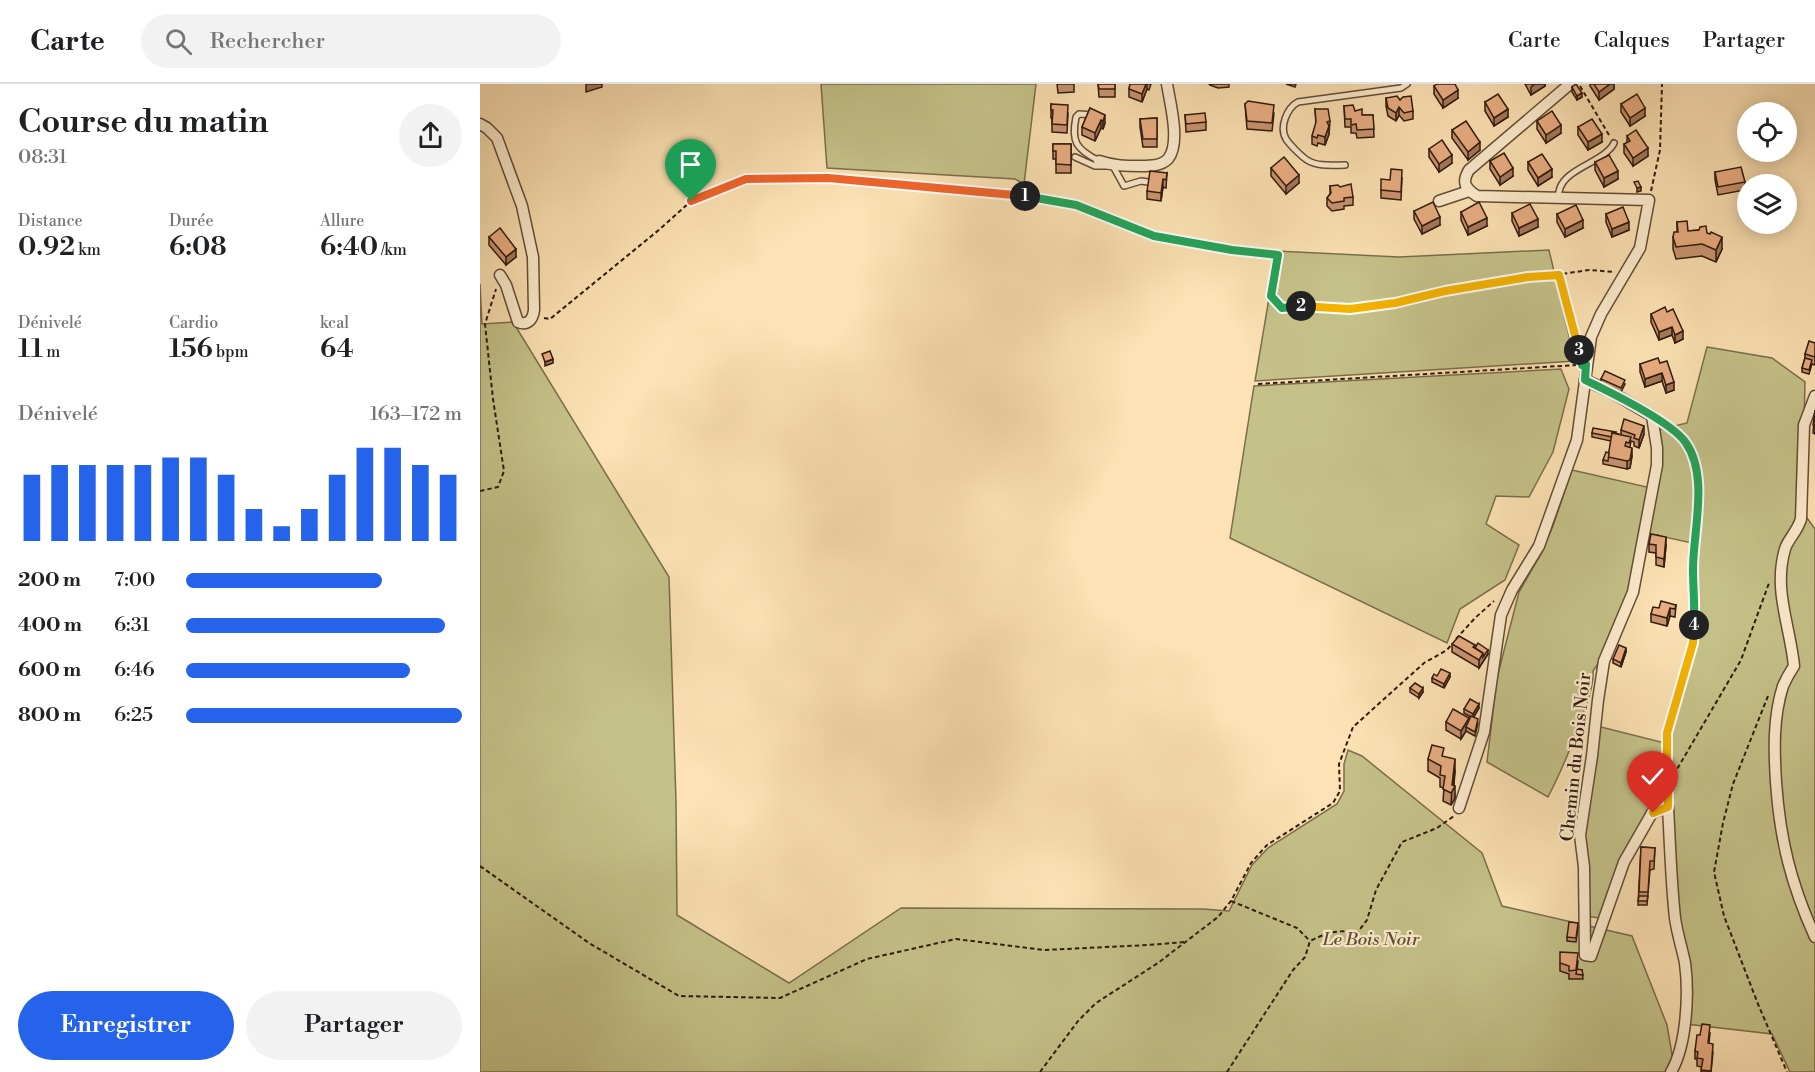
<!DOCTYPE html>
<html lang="fr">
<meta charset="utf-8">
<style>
body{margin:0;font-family:"Libre Bodoni",serif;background:#f2f2f2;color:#202124;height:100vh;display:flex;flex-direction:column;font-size:22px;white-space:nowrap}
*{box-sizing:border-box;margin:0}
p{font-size:20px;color:#757577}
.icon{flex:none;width:33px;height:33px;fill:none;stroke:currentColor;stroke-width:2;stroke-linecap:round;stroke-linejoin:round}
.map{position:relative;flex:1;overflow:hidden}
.side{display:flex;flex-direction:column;background:#fff;width:480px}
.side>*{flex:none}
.buttons{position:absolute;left:1257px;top:18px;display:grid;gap:12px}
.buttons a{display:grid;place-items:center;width:60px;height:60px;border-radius:50%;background:#fff;box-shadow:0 3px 15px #0003;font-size:30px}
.pin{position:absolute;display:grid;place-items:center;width:51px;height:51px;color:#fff;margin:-62px -26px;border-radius:50% 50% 50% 0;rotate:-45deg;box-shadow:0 0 6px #0007}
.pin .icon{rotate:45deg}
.km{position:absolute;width:30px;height:30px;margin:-15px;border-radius:50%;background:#222;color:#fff;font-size:16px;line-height:30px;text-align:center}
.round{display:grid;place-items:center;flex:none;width:63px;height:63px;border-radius:32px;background:#f2f2f2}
.overview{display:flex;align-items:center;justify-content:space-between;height:102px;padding:0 18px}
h1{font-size:33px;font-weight:600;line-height:45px}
.metrics{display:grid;grid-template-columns:repeat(3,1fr);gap:9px;height:102px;padding:6px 18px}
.metrics div{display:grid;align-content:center}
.metrics b{font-size:26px;font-weight:600}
.metrics small{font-size:16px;font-weight:400}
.metrics p{font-size:16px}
.chart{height:168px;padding:12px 18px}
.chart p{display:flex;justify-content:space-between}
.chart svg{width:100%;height:108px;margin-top:6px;stroke:#2563eb;stroke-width:6}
.primary-button{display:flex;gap:12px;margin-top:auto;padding:12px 18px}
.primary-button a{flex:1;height:69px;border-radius:36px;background:#2563eb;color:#fff;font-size:24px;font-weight:600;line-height:69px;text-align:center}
.primary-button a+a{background:#f2f2f2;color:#202124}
ul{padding:0 18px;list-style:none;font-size:20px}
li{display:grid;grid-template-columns:96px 72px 1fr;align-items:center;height:45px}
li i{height:15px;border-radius:8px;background:#2563eb}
header{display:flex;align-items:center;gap:36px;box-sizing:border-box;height:84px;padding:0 30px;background:#fff;border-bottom:2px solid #e0e0e0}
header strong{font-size:28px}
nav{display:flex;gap:33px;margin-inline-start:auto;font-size:21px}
.search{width:420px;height:54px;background:#f2f2f2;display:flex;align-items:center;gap:15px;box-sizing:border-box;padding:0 21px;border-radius:33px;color:#757577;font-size:22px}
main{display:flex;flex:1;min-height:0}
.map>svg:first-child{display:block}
</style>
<header>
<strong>Carte</strong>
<div class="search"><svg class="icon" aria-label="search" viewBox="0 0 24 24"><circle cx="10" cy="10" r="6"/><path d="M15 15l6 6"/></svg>Rechercher</div>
<nav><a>Carte</a><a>Calques</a><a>Partager</a></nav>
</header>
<main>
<section class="side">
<div class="overview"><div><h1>Course du matin</h1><p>08:31</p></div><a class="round"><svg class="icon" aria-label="share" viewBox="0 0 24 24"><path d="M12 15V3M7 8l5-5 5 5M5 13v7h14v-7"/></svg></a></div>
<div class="metrics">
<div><p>Distance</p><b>0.92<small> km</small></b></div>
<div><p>Durée</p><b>6:08</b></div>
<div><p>Allure</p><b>6:40<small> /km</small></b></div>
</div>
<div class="metrics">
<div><p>Dénivelé</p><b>11<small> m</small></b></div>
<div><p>Cardio</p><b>156<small> bpm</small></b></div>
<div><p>kcal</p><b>64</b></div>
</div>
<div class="chart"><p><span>Dénivelé</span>163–172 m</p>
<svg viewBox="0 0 160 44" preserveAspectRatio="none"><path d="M5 44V17M15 44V13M25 44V13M35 44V13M45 44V13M55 44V10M65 44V10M75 44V17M85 44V31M95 44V38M105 44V31M115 44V17M125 44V6M135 44V6M145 44V13M155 44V17"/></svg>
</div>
<ul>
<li><b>200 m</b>7:00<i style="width:71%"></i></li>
<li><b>400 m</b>6:31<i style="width:94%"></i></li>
<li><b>600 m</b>6:46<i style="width:81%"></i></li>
<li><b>800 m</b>6:25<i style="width:100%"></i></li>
</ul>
<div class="primary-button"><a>Enregistrer</a><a>Partager</a></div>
</section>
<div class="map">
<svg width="1335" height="988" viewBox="0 0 1335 988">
<rect width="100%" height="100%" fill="#fce2b4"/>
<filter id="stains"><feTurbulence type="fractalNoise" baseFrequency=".00333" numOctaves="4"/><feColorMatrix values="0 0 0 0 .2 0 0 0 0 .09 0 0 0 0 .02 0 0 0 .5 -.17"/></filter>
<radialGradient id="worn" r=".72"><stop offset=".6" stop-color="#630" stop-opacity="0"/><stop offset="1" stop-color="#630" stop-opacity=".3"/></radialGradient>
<g fill="#c5c289" stroke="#7a6e4b" stroke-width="1.5">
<path d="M341 0H556L544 100 535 95 347 84Z"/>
<path d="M1069 166 1095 277 775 297 797 167 919 173Z"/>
<path d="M0 200 2 240 33 238 189 493 196 718 197 831 309 899 421 824 723 825 749 827 772 781 788 764 857 720 864 707V680L868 666 882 672 1002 769 1022 822 1152 852 1187 941 1195 988H0Z"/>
<path d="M1227 263 1292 274 1325 298 1322 427 1335 445V988H1310L1292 950 1206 940 1191 739 1193 701 1188 695 1189 653 1215 559 1217 460 1166 449 1178 346 1207 339Z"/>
<path d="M1081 285 1089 305 1073 368 1049 413 1016 412 1006 440 1039 461 1025 496 980 525 967 559 750 454 774 302Z"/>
<path d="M1092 386 1171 404C1158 459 1147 541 1113 587 1116 609 1080 690 1068 713L1007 678 1017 594 1039 508 1061 470 1073 442Z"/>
<path d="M1117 642 1185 659V682L1181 698 1175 703 1174 723 1141 778 1119 834 1106 832 1102 753Z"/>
</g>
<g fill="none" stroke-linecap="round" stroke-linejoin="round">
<defs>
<g id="lane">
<path d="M614 31 599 30 596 33C591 58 596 65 619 77"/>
<path d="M595 73 615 82H633L644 102 661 97 668 98"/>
<path d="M865 81C853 81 838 83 827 76 821 72 810 61 806 55 799 43 807 24 818 18L921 4 927 0"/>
<path d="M1077 114C1079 110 1079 104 1082 100 1092 83 1126 76 1134 59"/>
</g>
<g id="street">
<path d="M0 40 7 44 17 54 42 122 53 173 54 226C53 235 48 242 38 238L26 201 20 191"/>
<path d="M619 77C634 82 646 82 661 82 670 82 681 82 688 75 701 59 690 19 687 0"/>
<path d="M959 117 989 107"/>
<path d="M1105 296 1129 307 1172 332 1177 364V381L1153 508 1124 577 1118 616 1112 672 1100 751 1104 783 1105 871 1111 872 1144 778 1172 729 1188 723C1190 759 1191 797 1195 834 1197 849 1202 864 1205 879 1209 909 1207 961 1191 988"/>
<path d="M1335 312 1324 341 1321 435C1317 448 1308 455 1305 465 1293 506 1310 541 1314 582 1310 588 1306 595 1303 602 1293 633 1294 666 1296 698 1300 756 1311 800 1335 853"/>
<path d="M979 724 1004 648 1021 531 1032 506 1059 462 1097 356 1111 253 1121 230 1160 164 1169 116 997 112C986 105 981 99 989 86L1090 0"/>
</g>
</defs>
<use href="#lane" stroke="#634c37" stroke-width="8"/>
<use href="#street" stroke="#634c37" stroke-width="13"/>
<g stroke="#301a0d" stroke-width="2" stroke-dasharray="4.5 3" stroke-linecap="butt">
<path d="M1100 2 1129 51"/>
<path d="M1171 107 1180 66 1182 0"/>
<path d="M1079 191 1098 263"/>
<path d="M64 234 70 235 180 145 211 117 266 95H348L533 110 596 121 674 152 752 166 798 171 791 212 802 224 827 221 870 225 915 219 965 206 1048 193 1075 191 1109 186 1135 188"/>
<path d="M778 300 1097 281"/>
<path d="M1185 340 1206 359 1217 384 1218 403 1213 484 1214 537 1213 559 1187 649V683L1185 700 1188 714"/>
<path d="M0 407 18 403 24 387 13 315 5 240 16 205"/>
<path d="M976 555 995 534 1014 517"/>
<path d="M1288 612 1253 700 1243 739 1234 788 1244 832 1278 920 1307 988"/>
<path d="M1186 704 1261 576 1289 499"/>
<path d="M0 782 109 859 199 912 300 914 387 875 476 855 564 866 668 861 705 858"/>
<path d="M751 817 817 844 830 857"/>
<path d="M560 988 598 937 616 919 678 879 738 833 751 817 771 779 787 761 853 719 860 707 859 680 873 643 944 579 967 566 972 560"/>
<path d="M747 988 813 886 825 873 830 857C844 850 861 844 877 849L887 836 896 806 922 758 957 744 974 732"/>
</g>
<use href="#lane" stroke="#fdecce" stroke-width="5"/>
<use href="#street" stroke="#fdecce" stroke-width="10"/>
</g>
<g fill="#c89570" stroke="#301a0d" stroke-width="1.5">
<path d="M577 0H594V8L578 9Z"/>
<path d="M618 0H635V13H619Z"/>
<path d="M650 0H671L669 6 667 5 662 18 649 13V5Z"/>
<path d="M729 0H749V3L738 4 730 1Z"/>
<path d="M806 0H816L815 3Z"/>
<path d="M1045 0H1065V2L1051 11Z"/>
<path d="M1110 0H1134V5L1119 16 1110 2Z"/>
<path d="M954 2 978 14 963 24 954 10Z"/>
<path d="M1092 3 1102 13 1097 16 1092 8Z"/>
<path d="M906 14 920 16 933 27V35L924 37 919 31 916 37 908 32 906 22Z"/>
<path d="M1005 18 1028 33 1014 42 1005 27Z"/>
<path d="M571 20 588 29 587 49 572 48V34H571Z"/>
<path d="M765 20 794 29 792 47 767 45Z"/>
<path d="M1141 20 1165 32 1150 42 1141 28Z"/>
<path d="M864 22 882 31H893L894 53 877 54 876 49H871V43H865Z"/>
<path d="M610 24 625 39 623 45 621 44 615 57 602 51V43Z"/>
<path d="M835 25 850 37 849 50 845 61 838 59 837 62 832 60V52L836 40Z"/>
<path d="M705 31 726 38V46L706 48Z"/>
<path d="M677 34V63H663L660 43V35Z"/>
<path d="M1057 37 1081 49 1066 59 1057 45Z"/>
<path d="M1098 43 1122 58 1108 66 1098 51Z"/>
<path d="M972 46 1000 66 988 76 972 54Z"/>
<path d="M1147 52 1168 72 1153 82 1144 69V60L1147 59Z"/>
<path d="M573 60H591V89H576V75H573Z"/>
<path d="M949 65 972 79 959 88 949 73Z"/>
<path d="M1010 77 1033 92 1020 101 1010 85Z"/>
<path d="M1048 78 1072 93 1058 102 1048 86Z"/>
<path d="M1115 78 1138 95 1124 103 1115 86Z"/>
<path d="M791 84 819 99 806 110 791 92Z"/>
<path d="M1235 88 1265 98V106L1238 111 1235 96Z"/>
<path d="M687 89 686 104 683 103 681 117 667 115V107Z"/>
<path d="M922 94 921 116 901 114V106L910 96Z"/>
<path d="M850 102 873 113V121L864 122V125L852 127 847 122V114L850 110Z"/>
<path d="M934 127 960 141 942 150 934 135Z"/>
<path d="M981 128 1007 142 988 151 981 136Z"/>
<path d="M1032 129 1058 143 1039 152 1032 137Z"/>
<path d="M1077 130 1103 144 1085 153 1077 138Z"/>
<path d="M1126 130 1149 146 1132 153 1126 138Z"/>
<path d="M1197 138 1208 147 1219 146 1227 149 1242 165 1236 178 1222 172 1196 175 1193 165V153L1197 148Z"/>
<path d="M9 153 36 173 26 181 9 161Z"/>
<path d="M1187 228 1203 255 1195 259 1192 251 1179 256 1171 238V230Z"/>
<path d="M1335 259V281L1332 280 1329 290 1322 288V284L1325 274V270Z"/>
<path d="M1180 279 1194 306 1186 309 1182 297 1165 303 1160 288V280Z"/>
<path d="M1121 295 1145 300 1141 308 1121 299Z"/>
<path d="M1335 326V350L1333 349Z"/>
<path d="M1141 346 1164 350 1159 364 1154 362V358L1151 357 1150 363 1152 372 1150 384 1147 385 1123 380V376L1129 369 1131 357 1112 353V349H1136L1141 351Z"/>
<path d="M1178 451 1186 461 1184 483 1176 481V469L1169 468V460Z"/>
<path d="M1196 521 1195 533 1190 532 1187 542 1171 538V530L1179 524Z"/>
<path d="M972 560 995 561V564L1008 570 999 584 972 568Z"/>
<path d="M1146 568 1141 583 1133 579V575Z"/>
<path d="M957 592 970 593 964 604 952 598V594Z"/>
<path d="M930 604 943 608 939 614 930 608Z"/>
<path d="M999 624 994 633 998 639 995 652 986 647 981 655 966 646V638L989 637 991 633 984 629V625Z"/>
<path d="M964 673 975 687 974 701 975 714 971 721 963 717 964 704 960 703V694L948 687V675Z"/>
<path d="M1161 763 1175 764 1174 785 1170 786 1167 821H1158Z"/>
<path d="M1098 843 1096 858 1087 857V853Z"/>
<path d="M1098 877 1097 887 1102 886 1103 895H1089V890L1080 887V879Z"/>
<path d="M1230 949 1229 959 1233 968 1231 988H1221L1222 983 1217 982V975H1215V967L1220 951Z"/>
</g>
<g fill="#a3795b" stroke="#301a0d" stroke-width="1.5">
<path d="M106 0H122V3L106 8Z"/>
<path d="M666 0H667V5L662 18V10Z"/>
<path d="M1055 0H1065V2L1051 11V3Z"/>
<path d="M1130 0H1134V5L1119 16V8Z"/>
<path d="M978 6V14L963 24V16Z"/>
<path d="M1102 9V13L1097 16V12Z"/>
<path d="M919 23V31L916 37V29Z"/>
<path d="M1165 24V32L1150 42V34Z"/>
<path d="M1028 25V33L1014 42V34Z"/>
<path d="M625 31V39L623 45V37Z"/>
<path d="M621 36V44L615 57V49Z"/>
<path d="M1081 41V49L1066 59V51Z"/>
<path d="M849 42V50L845 61V53Z"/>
<path d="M1122 50V58L1108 66V58Z"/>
<path d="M1000 58V66L988 76V68Z"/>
<path d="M1168 64V72L1153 82V74Z"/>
<path d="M972 71V79L959 88V80Z"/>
<path d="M1033 84V92L1020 101V93Z"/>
<path d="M1072 85V93L1058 102V94Z"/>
<path d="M1138 87V95L1124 103V94Z"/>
<path d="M819 91V99L806 110V102Z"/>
<path d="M683 95V103L681 117V109Z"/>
<path d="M1161 103V107L1157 108V104Z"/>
<path d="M960 133V141L942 150V142Z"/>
<path d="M1007 134V142L988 151V143Z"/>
<path d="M1058 135V143L1039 152V144Z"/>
<path d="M1103 136V144L1085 153V145Z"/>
<path d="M1149 138V146L1132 153V145Z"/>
<path d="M1242 153V165L1236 178V166Z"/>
<path d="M36 165V173L26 181V173Z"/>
<path d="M1192 243V251L1179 256V248Z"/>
<path d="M1203 247V255L1195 259V251Z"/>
<path d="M73 275V279L65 282V278Z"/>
<path d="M1182 289V297L1165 303V295Z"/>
<path d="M1194 298V306L1186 309V301Z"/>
<path d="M1164 342V350L1159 364V356Z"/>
<path d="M1152 364V372L1150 384 1147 385V377Z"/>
<path d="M1186 453V461L1184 483V475Z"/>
<path d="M1190 524V532L1187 542V534Z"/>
<path d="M1146 564V568L1141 583V579Z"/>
<path d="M1008 566V570L999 584V576L1003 569Z"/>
<path d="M970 589V593L964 604V600Z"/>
<path d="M943 604V608L939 614V610Z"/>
<path d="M999 620V624L993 634V630Z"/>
<path d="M989 634V642L986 643V647L981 655V647Z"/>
<path d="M975 675V687L973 706 975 702V714L971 721 972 701Z"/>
</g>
<g fill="#e9ad82" stroke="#301a0d" stroke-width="1.5">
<path d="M618 0H635V5H619Z"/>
<path d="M650 0H666L662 10 649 5Z"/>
<path d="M957 0H975L978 6 963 16 954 2Z"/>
<path d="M1096 0 1102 9 1097 12 1092 3Z"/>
<path d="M1114 0H1130L1119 8Z"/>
<path d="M1018 10 1028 25 1014 34 1005 18Z"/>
<path d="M1157 10 1165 24 1150 34 1141 20Z"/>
<path d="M917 12 920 16 923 13 931 12 933 27 924 29 919 23 916 29 908 24 906 14Z"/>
<path d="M768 17 794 21 792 39 767 37 765 20Z"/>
<path d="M571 20 588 21 587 41 572 40 573 26H571Z"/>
<path d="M873 21 875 27 882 25V31H893L894 45 877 46 876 40 871 41V35H865L864 22Z"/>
<path d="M610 24 625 31 623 37 621 36 615 49 602 43Z"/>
<path d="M835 25H848L850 37 847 38 849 42 845 53 838 51 837 54 832 52 836 38Z"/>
<path d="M1072 27 1081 41 1066 51 1057 37Z"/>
<path d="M725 29 726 38 706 40 705 31Z"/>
<path d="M677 34V55H663L660 35Z"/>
<path d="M1112 35 1122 50 1108 58 1098 43Z"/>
<path d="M986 37 1000 58 988 68 972 46Z"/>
<path d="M1156 46 1168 64 1153 74 1144 60 1150 57 1147 52Z"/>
<path d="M962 56 972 71 959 80 949 65Z"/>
<path d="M573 60H591V81L576 80V67H573Z"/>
<path d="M1024 69 1033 84 1020 93 1010 77Z"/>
<path d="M1062 70 1072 85 1058 94 1048 78Z"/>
<path d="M1129 71 1138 87 1124 94 1115 78Z"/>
<path d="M804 73 819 91 806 102 791 84Z"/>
<path d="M1261 83 1265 98 1238 103 1235 88Z"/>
<path d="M911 85 922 86 921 108 901 106V95L910 96Z"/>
<path d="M670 87 687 89 686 96 683 95 681 109 667 107Z"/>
<path d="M1158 97 1161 103 1157 104 1154 98Z"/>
<path d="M871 100 873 113 864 114V117L852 119 847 114 851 109 850 102 858 101 860 103Z"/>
<path d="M953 118 960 133 942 142 934 127Z"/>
<path d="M999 118 1007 134 988 143 981 128Z"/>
<path d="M1050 120 1058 135 1039 144 1032 129Z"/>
<path d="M1096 121 1103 136 1085 145 1077 130Z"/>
<path d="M1143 123 1149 138 1132 145 1126 130Z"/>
<path d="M1207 137 1208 147 1219 146 1220 143 1226 142 1227 149 1230 150 1231 148 1242 153 1236 166 1222 160 1196 163 1193 153 1194 148H1198L1197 138Z"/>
<path d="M20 144 36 165 26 173 9 153Z"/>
<path d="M1185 223 1187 228 1193 225 1203 247 1195 251 1192 243 1179 248 1171 230Z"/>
<path d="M1329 257 1335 259V273L1325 270Z"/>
<path d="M70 267 73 275 65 278 62 270Z"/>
<path d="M1178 274 1180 279 1187 277 1194 298 1186 301 1182 289 1165 295 1160 280Z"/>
<path d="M1325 274 1332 276 1329 286 1322 284Z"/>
<path d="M1125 287 1145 296 1141 304 1121 295Z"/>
<path d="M1335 326V342L1333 341Z"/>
<path d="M1144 335 1164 342 1159 356 1154 354 1155 351 1141 346Z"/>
<path d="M1113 344 1136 348 1135 349H1132V353L1112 349Z"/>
<path d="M1132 349 1151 353 1149 359 1146 358 1145 362 1152 364 1150 376 1147 377 1128 373Z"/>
<path d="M1126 368 1129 369 1128 377 1123 376Z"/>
<path d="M1171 450 1186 453 1184 475 1176 473V461L1169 460Z"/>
<path d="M1181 517 1196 521 1195 525 1190 524 1187 534 1171 530 1173 523 1179 524Z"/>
<path d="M979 552 995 561 993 563 1003 569 999 576 972 560Z"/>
<path d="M998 559 1008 566 1003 573V569L995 564Z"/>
<path d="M1139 561 1146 564 1141 579 1133 575Z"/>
<path d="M961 585 970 589 964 600 952 594 954 590 957 592Z"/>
<path d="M935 599 943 604 939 610 930 604Z"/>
<path d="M990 615 999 620 993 630 984 625Z"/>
<path d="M973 625 989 634 981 647 966 638Z"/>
<path d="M991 632 998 635 995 648 986 643Z"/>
<path d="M952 661 964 664 962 672 975 675 972 701 975 702 971 709 963 705 965 692 960 691 961 682 948 675Z"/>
<path d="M1161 763 1175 764 1174 777H1170L1168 808H1159Z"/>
<path d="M1159 812H1168L1167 817H1158Z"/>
<path d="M1089 838 1098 839 1096 854 1087 853Z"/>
<path d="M1080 868 1098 869 1096 886 1089 887V882L1080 879Z"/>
<path d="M1097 885 1102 886 1103 891 1096 890Z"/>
<path d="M1222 940 1230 941 1228 959 1233 960 1231 987 1221 986 1223 975 1217 974 1218 968 1215 967 1217 951H1220Z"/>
</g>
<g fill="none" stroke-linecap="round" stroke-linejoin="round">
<defs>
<path id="split-1" d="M211 117 266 95 348 94 545 112"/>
<path id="split-2" d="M545 112 596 121 674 152 752 166 798 171 791 212 802 224 821 222"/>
<path id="split-3" d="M821 222 870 225 915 219 965 207 1048 193 1079 191 1099 266"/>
<path id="split-4" d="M1099 266 1102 281 1106 280 1105 296C1128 307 1192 338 1206 359 1229 392 1213 448 1213 485 1213 504 1215 522 1214 541"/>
<path id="split-5" d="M1173 729 1188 723V708L1185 700 1187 683V649L1213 559 1214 541"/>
</defs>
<use href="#split-1" stroke="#fff" stroke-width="12"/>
<use href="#split-2" stroke="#fff" stroke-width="12"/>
<use href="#split-3" stroke="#fff" stroke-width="12"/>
<use href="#split-4" stroke="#fff" stroke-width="12"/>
<use href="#split-5" stroke="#fff" stroke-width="12"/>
<use href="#split-1" stroke="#f0652b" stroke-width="8"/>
<use href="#split-2" stroke="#22a559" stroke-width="8"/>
<use href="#split-3" stroke="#f5b400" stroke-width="8"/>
<use href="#split-4" stroke="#22a559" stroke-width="8"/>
<use href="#split-5" stroke="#f5b400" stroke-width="8"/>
</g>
<g text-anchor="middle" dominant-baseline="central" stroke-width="4.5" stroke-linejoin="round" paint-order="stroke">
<g font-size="18" fill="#301a0d" stroke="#fdecce">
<text transform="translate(1096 673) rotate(-84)">Chemin du Bois Noir</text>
</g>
<g font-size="18" font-style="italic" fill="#5d4c32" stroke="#fdecce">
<text x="891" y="855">Le Bois Noir</text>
</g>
</g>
<rect width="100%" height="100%" filter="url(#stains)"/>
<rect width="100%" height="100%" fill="url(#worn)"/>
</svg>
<div class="buttons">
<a><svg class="icon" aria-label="locate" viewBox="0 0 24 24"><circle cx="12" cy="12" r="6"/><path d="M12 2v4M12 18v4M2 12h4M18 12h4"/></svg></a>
<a><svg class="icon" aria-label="layers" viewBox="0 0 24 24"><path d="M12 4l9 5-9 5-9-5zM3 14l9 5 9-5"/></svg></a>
</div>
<div class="pin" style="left:211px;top:117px;background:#1e9e55"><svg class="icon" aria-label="arrive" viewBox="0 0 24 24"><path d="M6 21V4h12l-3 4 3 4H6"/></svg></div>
<div class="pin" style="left:1173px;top:729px;background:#d93025"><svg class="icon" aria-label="check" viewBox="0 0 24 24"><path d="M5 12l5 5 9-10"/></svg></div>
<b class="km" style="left:545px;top:112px">1</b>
<b class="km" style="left:821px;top:222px">2</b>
<b class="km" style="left:1099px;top:266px">3</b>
<b class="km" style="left:1214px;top:541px">4</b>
</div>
</main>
